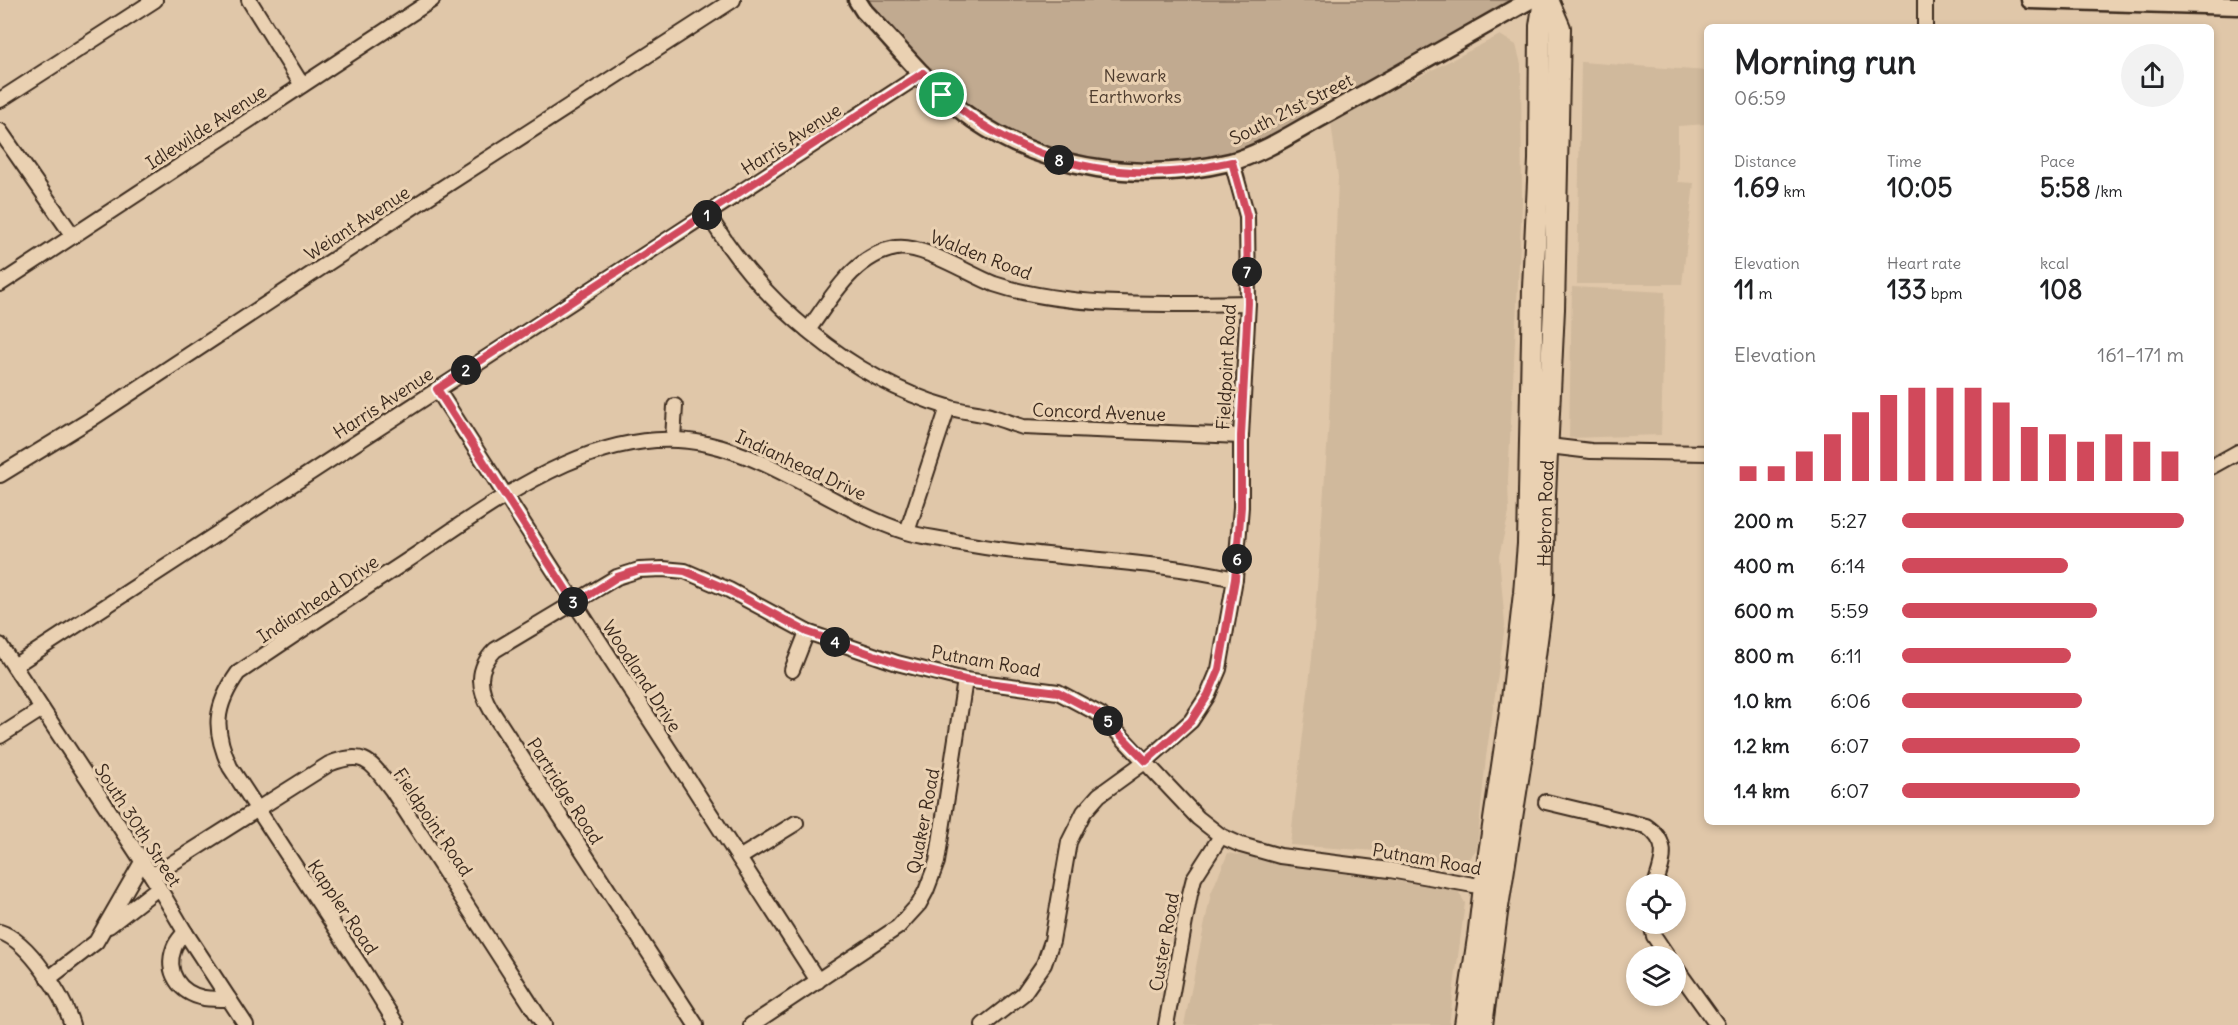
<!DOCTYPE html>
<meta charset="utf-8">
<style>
body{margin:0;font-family:Delius,sans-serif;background:#f2f2f2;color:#202124;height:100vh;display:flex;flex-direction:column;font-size:22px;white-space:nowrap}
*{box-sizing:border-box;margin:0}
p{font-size:20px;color:#757577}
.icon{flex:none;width:33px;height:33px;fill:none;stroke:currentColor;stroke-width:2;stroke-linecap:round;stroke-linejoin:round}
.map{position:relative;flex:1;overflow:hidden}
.side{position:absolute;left:1704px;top:24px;width:510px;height:801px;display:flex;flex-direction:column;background:#fff;border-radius:9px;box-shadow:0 3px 9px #0003}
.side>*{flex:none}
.controls{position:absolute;left:1626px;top:874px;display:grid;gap:12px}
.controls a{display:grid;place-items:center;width:60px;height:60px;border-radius:50%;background:#fff;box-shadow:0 3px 9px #0003;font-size:30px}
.pin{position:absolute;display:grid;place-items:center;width:51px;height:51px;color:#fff;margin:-26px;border:3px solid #fff;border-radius:50%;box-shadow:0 2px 6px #0007}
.km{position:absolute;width:30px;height:30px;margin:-15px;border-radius:50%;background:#222;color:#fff;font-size:16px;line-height:30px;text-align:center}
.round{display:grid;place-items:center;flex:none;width:63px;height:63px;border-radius:32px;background:#f2f2f2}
.overview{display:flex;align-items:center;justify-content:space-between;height:102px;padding:0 30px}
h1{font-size:33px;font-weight:700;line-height:45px}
.stats{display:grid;grid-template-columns:repeat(3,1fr);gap:9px;height:102px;padding:6px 30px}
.stats div{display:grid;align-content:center}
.stats b{font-size:26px;font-weight:700}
.stats small{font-size:16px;font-weight:400}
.stats p{font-size:16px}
.chart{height:168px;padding:12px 30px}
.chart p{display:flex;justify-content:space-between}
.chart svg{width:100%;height:108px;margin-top:6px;stroke:#d1495b;stroke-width:6}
ul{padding:0 30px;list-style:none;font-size:20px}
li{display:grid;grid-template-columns:96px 72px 1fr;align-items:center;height:45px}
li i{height:15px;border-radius:8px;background:#d1495b}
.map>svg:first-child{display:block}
</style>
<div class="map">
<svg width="2238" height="1025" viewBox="0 0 2238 1025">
<rect width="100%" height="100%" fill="#e0c7a9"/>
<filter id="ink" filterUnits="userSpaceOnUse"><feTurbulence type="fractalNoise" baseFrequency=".0167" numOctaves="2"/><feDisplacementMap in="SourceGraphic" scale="12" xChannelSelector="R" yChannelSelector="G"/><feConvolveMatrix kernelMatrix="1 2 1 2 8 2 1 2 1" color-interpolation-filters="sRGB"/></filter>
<g filter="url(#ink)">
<g fill="#d0b99c">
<path d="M1500 35 1516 45 1521 64 1522 204 1508 480 1509 513 1499 556 1505 625 1486 757 1477 849 1463 865 1377 851 1290 845 1312 658 1329 420 1338 177 1331 122Z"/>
<path d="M1581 62 1707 71V124L1678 126V182L1694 183 1682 284H1577Z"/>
<path d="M1572 287 1665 292 1661 435 1569 438Z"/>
<path d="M1228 853 1458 891 1465 903 1449 1025H1184L1211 893Z"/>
</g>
<path fill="#c1aa90" stroke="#7e6a57" stroke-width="1.5" d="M857 0H1530L1232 162 1119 172 992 131Z"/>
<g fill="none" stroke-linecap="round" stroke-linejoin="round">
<defs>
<g id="minor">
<path d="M249 0 302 85"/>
<path d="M1925 27V0"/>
<path d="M0 100 155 0"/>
<path d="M0 131 73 236"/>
<path d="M708 214C759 301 851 379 948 407 963 412 979 412 993 417 1003 420 1013 424 1023 427L1241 436"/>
<path d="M0 284 432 0"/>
<path d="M808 330C831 299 854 255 896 248 923 244 968 274 994 284 1068 309 1169 304 1248 303"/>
<path d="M437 389 818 981"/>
<path d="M673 439 675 406"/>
<path d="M1549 446 1591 451 1707 453"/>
<path d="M2211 467 2238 452"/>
<path d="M0 475 93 418 439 190 733 0"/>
<path d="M907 532 948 407"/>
<path d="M0 645 152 876 185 932 246 1025"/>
<path d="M14 666 923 73"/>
<path d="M792 670 807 632"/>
<path d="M0 736 42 709"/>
<path d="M1546 802 1646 826C1671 843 1663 861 1655 885"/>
<path d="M739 858 796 823"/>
<path d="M152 876 329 764C366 749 371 763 392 790L544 1025"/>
<path d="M1651 924 1654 936 1668 957"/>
<path d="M109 926 158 888"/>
<path d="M0 932C29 941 64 997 72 1025"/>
<path d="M185 932C181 937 176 942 174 948 165 972 179 993 204 998 212 999 221 999 229 999"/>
<path d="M1676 968 1717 1025"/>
<path d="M48 979 96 942 142 862"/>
<path d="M397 1025 361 967 230 767C213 730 214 707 238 673 292 636 347 600 402 564 489 507 596 419 707 444 779 460 837 510 906 532 922 537 939 538 955 542 1047 560 1143 558 1235 579"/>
<path d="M696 1025 491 710C478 688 476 669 495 650L617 577 639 570 663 569 685 571 729 590 807 632 897 663 965 680 1058 692 1101 715 1198 818 1221 836 1241 845 1280 856 1390 870 1490 888"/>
<path d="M751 1025 898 927 919 904 926 891 937 862 965 680"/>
<path d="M983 1025 1023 994 1044 964 1052 941 1069 842 1084 812 1099 795 1146 761 1191 721 1208 695 1219 669 1235 579 1241 507V436L1248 303 1247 216 1232 162"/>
<path d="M1166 1025 1190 894 1194 878 1221 836"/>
</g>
<g id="major">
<path d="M857 0 864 11C898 46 934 93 974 120 1049 171 1143 183 1230 162 1260 155 1296 131 1324 116 1393 78 1461 39 1530 0"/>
<path d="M2030 0 2238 6"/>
</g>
<g id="highway">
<path d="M1465 1025 1478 938 1484 887 1512 699 1524 593 1528 544 1533 288 1539 160 1540 26 1544 0"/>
<path id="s1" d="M1482 1025 1497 913 1522 754 1543 595 1545 495 1554 309 1560 28 1548 0"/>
</g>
</defs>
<use href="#minor" stroke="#3b2a1e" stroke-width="18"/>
<use href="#major" stroke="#3b2a1e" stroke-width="21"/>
<use href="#highway" stroke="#3b2a1e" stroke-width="24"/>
<use href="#minor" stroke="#ead1b2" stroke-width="14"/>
<use href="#major" stroke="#ead1b2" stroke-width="16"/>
<use href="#highway" stroke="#ead1b2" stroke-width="20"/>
</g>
</g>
<g fill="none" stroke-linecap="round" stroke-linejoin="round" filter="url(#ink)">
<defs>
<path id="route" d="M923 73C988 148 1086 180 1183 171 1199 169 1216 165 1232 162L1247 216 1248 303 1241 436V507L1235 579 1219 669 1208 695 1191 721 1146 761 1101 715 1058 692 965 680 897 663 807 632 729 590 685 571 663 569 639 570 617 577 575 604 437 389Z"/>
</defs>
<use href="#route" stroke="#fff" stroke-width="12"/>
<use href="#route" stroke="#d1495b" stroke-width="8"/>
</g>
<g text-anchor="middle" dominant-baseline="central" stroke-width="6" stroke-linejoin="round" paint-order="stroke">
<g font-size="18" fill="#4f3d2f" stroke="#ead1b2">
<text x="1135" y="75">Newark<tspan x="1135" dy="21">Earthworks</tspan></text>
</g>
<g font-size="18" fill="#3b2a1e" stroke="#ead1b2">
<text transform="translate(1291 109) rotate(-27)">South 21st Street</text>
<text transform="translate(206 127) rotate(-33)">Idlewilde Avenue</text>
<text transform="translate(791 139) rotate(-33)">Harris Avenue</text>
<text transform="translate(357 223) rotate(-33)">Weiant Avenue</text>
<text transform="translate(981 255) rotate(21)">Walden Road</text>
<text transform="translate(1226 367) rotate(-87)">Fieldpoint Road</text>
<text transform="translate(383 403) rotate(-33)">Harris Avenue</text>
<text transform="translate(1099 412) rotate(2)">Concord Avenue</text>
<text transform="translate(801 465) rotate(25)">Indianhead Drive</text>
<text stroke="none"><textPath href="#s1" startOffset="516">Hebron Road</textPath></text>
<text transform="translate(318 599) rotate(-34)">Indianhead Drive</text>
<text transform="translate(986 661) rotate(10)">Putnam Road</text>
<text transform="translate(642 676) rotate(57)">Woodland Drive</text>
<text transform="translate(565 791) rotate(57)">Partridge Road</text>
<text transform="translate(923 821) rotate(-79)">Quaker Road</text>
<text transform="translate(433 822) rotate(56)">Fieldpoint Road</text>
<text transform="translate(138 825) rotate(57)">South 30th Street</text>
<text transform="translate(1427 859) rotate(10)">Putnam Road</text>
<text transform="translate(343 907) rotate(56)">Kappler Road</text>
<text transform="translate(1164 942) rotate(-80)">Custer Road</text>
</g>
</g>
</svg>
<div class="controls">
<a><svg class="icon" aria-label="locate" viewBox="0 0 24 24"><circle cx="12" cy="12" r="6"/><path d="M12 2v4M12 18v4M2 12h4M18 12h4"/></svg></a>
<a><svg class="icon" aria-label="layers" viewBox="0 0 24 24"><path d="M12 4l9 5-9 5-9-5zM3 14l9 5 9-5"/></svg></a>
</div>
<div class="pin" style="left:942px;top:95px;background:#1e9e55"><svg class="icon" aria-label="arrive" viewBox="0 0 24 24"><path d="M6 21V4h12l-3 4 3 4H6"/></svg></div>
<b class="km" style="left:707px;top:215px">1</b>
<b class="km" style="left:466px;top:370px">2</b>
<b class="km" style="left:573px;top:602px">3</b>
<b class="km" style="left:835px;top:642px">4</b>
<b class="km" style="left:1108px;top:721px">5</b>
<b class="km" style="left:1237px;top:559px">6</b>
<b class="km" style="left:1247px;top:272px">7</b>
<b class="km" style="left:1059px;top:160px">8</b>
<section class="side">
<div class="overview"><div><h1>Morning run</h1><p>06:59</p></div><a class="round"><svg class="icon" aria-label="share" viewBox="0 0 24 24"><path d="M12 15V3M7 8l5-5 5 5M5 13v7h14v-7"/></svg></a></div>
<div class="stats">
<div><p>Distance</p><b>1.69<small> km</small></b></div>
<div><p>Time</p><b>10:05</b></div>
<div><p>Pace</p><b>5:58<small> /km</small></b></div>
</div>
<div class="stats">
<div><p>Elevation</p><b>11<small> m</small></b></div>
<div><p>Heart rate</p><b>133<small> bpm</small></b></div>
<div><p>kcal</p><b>108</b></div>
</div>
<div class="chart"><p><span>Elevation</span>161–171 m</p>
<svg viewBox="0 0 160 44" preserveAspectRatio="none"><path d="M5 44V38M15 44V38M25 44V32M35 44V25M45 44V16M55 44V9M65 44V6M75 44V6M85 44V6M95 44V12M105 44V22M115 44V25M125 44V28M135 44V25M145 44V28M155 44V32"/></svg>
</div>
<ul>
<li><b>200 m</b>5:27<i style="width:100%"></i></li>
<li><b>400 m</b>6:14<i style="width:59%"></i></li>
<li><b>600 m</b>5:59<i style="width:69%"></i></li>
<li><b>800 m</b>6:11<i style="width:60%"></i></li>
<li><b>1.0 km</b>6:06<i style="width:64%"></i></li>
<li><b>1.2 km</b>6:07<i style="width:63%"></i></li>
<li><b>1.4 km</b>6:07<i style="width:63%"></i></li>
</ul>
</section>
</div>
